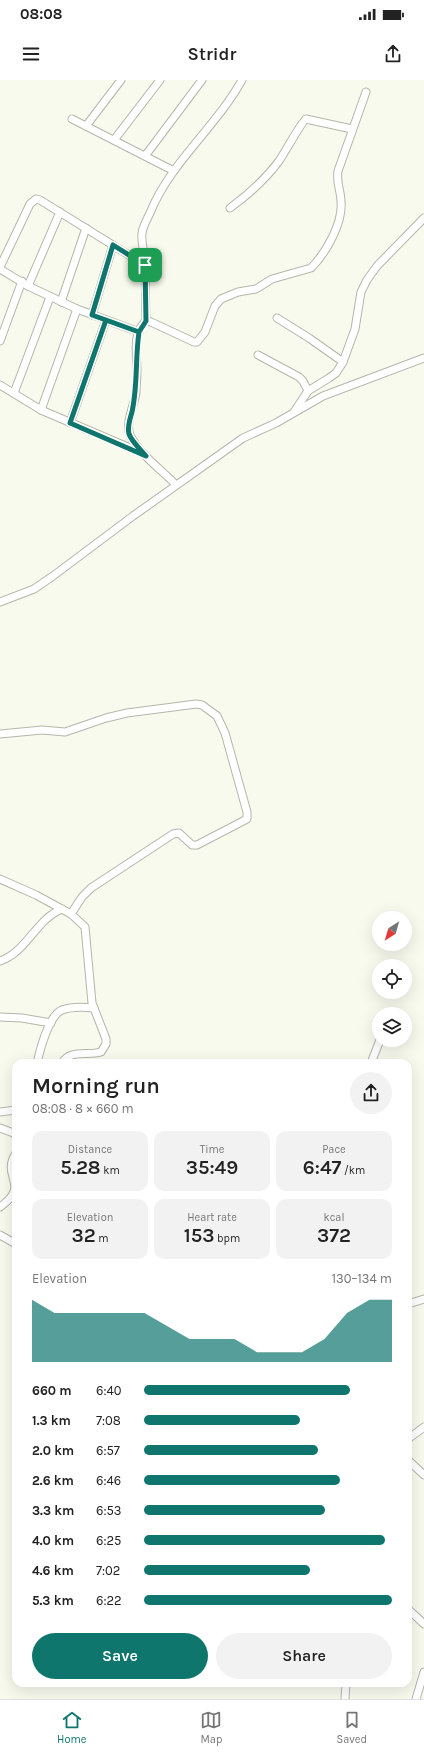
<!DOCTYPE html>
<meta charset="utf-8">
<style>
body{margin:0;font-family:Karla,sans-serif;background:#f2f2f2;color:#222;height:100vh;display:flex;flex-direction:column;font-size:15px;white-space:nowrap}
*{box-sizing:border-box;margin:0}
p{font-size:13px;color:#767676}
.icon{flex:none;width:22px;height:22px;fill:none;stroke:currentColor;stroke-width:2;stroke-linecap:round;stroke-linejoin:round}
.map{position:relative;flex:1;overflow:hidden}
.details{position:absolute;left:12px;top:979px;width:400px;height:628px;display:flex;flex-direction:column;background:#fff;border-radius:12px;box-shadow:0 4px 16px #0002}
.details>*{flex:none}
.needle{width:26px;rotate:217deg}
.controls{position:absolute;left:372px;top:831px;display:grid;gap:8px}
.controls a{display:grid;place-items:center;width:40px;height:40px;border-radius:50%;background:#fff;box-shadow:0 4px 16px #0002;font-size:20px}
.pin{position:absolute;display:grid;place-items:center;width:34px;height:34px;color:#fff;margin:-17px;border-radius:8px;box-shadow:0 2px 6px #0006}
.round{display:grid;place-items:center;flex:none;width:42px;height:42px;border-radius:21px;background:#f2f2f2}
.head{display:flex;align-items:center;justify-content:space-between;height:68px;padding:0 20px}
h1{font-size:22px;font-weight:600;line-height:30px}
.figures{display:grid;grid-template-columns:repeat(3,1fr);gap:6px;height:68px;padding:4px 20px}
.figures div{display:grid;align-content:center;border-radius:10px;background:#f2f2f2;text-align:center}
.figures b{font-size:20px;font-weight:600}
.figures small{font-size:11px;font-weight:400}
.figures p{font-size:11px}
.chart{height:112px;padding:8px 20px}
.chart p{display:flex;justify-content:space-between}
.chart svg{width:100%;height:72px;margin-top:4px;fill:#0f766e;opacity:.7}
.primary-button{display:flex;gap:8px;margin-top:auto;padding:8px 20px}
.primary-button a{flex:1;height:46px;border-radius:24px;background:#0f766e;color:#fff;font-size:16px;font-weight:600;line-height:46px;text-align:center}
.primary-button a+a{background:#f2f2f2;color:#222}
ul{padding:0 20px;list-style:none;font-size:13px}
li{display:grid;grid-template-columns:64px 48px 1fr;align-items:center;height:30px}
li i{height:10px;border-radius:5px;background:#0f766e}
.status{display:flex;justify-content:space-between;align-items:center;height:28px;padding:0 20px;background:#fff;direction:ltr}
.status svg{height:11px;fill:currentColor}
header{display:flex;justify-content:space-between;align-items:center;height:52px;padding:0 20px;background:#fff;font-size:18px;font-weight:600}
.tab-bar{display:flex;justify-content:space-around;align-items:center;height:56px;border-top:1px solid #e0e0e0;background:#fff;font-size:11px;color:#767676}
.tab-bar a{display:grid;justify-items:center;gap:2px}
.tab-bar .current{color:#0f766e}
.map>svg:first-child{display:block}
</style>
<div class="status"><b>08:08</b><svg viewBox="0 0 49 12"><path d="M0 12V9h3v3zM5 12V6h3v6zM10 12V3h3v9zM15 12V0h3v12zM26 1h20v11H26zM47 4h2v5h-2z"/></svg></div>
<header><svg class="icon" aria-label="menu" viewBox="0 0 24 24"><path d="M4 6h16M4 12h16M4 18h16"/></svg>Stridr<svg class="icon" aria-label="share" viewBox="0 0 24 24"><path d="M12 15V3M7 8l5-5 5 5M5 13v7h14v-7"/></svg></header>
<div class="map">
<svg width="424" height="1619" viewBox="0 0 424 1619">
<rect width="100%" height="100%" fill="#f9faee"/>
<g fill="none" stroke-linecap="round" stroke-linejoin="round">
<defs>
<g id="minor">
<path d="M72 39 174 91"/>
<path d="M86 46 121 0"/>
<path d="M114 60 160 0"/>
<path d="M145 76 202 0"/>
<path d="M230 128C249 114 265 100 279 81 284 74 302 41 306 39L352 49"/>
<path d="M0 187 30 124 36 119 40 120 145 185"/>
<path d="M0 189 28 206 77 229 139 252"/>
<path d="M28 206 60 132"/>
<path d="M61 222 86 148"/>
<path d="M92 235 113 165"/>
<path d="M277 238 309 258 343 282"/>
<path d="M146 241C145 221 146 200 145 180 144 171 141 163 142 153 143 146 147 139 150 133 170 83 216 47 242 0"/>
<path d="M0 261 22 201"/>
<path d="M258 275 299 297 303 301 308 311"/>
<path d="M0 305 41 330 144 374"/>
<path d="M14 313 50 217"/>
<path d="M41 330 77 229"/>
<path d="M294 332 308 311 329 298 336 293 343 282 355 249 361 212 367 200 377 186 424 138"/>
<path d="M70 343 106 240"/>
<path d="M176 405C162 390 139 374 130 355 125 344 134 325 136 313 136 306 137 298 137 291 137 276 132 252 146 241L151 242 194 262H197L205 252 215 226 221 219 238 212 256 209 272 199 311 188C326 173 343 143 341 122 341 111 336 103 338 91L366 12"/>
<path d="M0 522 34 509 53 496 133 436 243 358 276 343 323 316 424 278"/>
<path d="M0 654 42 650 65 652 106 638 127 633 196 624 202 625 217 636 225 653 247 732V739L197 765H192L179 753 173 754 91 808 82 817 71 834"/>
<path d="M0 799 36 815 71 834 85 847 92 923 106 959V964L101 972C87 976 70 969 62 983"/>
<path d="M0 881C27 872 36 839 62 829"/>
<path d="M0 937 22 938 51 943"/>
<path d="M37 983C40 970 49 935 62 930 72 926 84 927 94 928"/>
<path d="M371 983 380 960"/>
<path d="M0 1032 16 1030"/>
<path d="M0 1048 16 1054"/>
<path d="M0 1127C32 1104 0 1098 16 1073"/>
<path d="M0 1155 16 1164"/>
<path d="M408 1224 424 1219"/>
<path d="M408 1359 424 1347"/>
<path d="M408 1380 424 1395"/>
<path d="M408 1529 424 1544"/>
<path d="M345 1619 346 1603"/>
<path d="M416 1619 424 1592"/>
</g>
</defs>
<use href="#minor" stroke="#b5b6ab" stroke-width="9"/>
<use href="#minor" stroke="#fff" stroke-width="7"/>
</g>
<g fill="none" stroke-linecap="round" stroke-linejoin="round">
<defs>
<path id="route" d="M145 185 113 165 92 235 139 252C135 279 138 305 132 332 130 339 127 347 129 354 132 362 141 370 146 376L70 343 106 240 139 252 146 241 145 185"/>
</defs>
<use href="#route" stroke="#fff" stroke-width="8"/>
<use href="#route" stroke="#0f766e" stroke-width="5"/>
</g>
</svg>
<div class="controls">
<a><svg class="needle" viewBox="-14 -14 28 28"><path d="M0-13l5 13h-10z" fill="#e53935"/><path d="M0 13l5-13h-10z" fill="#767676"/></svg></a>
<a><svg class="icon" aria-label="locate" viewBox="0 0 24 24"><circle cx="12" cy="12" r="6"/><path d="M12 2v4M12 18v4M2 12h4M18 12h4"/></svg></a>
<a><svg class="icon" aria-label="layers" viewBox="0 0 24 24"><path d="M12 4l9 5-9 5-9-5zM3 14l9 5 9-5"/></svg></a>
</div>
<div class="pin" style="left:145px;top:185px;background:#1e9e55"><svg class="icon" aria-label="arrive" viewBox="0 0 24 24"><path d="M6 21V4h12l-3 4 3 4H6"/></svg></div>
<section class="details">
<div class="head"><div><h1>Morning run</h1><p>08:08 · 8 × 660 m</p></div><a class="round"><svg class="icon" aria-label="share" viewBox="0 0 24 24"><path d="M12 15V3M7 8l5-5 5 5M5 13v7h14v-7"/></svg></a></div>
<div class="figures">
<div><p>Distance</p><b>5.28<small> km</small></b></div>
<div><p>Time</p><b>35:49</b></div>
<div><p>Pace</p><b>6:47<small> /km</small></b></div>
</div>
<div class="figures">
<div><p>Elevation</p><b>32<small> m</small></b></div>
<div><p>Heart rate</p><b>153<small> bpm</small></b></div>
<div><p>kcal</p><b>372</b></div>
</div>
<div class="chart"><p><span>Elevation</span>130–134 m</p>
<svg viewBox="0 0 160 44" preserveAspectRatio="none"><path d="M0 44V6L10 14L20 14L30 14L40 14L50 14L60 22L70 30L80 30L90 30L100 38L110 38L120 38L130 30L140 14L150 6L160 6V44z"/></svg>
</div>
<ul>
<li><b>660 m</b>6:40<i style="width:83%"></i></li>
<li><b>1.3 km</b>7:08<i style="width:63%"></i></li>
<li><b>2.0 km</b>6:57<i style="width:70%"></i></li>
<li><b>2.6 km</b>6:46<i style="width:79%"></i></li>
<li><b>3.3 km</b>6:53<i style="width:73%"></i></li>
<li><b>4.0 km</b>6:25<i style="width:97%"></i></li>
<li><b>4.6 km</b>7:02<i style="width:67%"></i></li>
<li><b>5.3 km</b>6:22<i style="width:100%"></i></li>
</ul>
<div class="primary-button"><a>Save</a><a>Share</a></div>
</section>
</div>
<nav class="tab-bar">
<a class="current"><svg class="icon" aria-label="home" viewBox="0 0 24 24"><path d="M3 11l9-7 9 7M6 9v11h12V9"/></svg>Home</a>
<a><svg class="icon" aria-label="map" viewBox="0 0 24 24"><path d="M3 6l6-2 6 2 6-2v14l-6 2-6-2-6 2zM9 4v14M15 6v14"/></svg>Map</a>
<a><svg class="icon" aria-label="saved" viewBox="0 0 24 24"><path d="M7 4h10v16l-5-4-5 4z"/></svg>Saved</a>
</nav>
